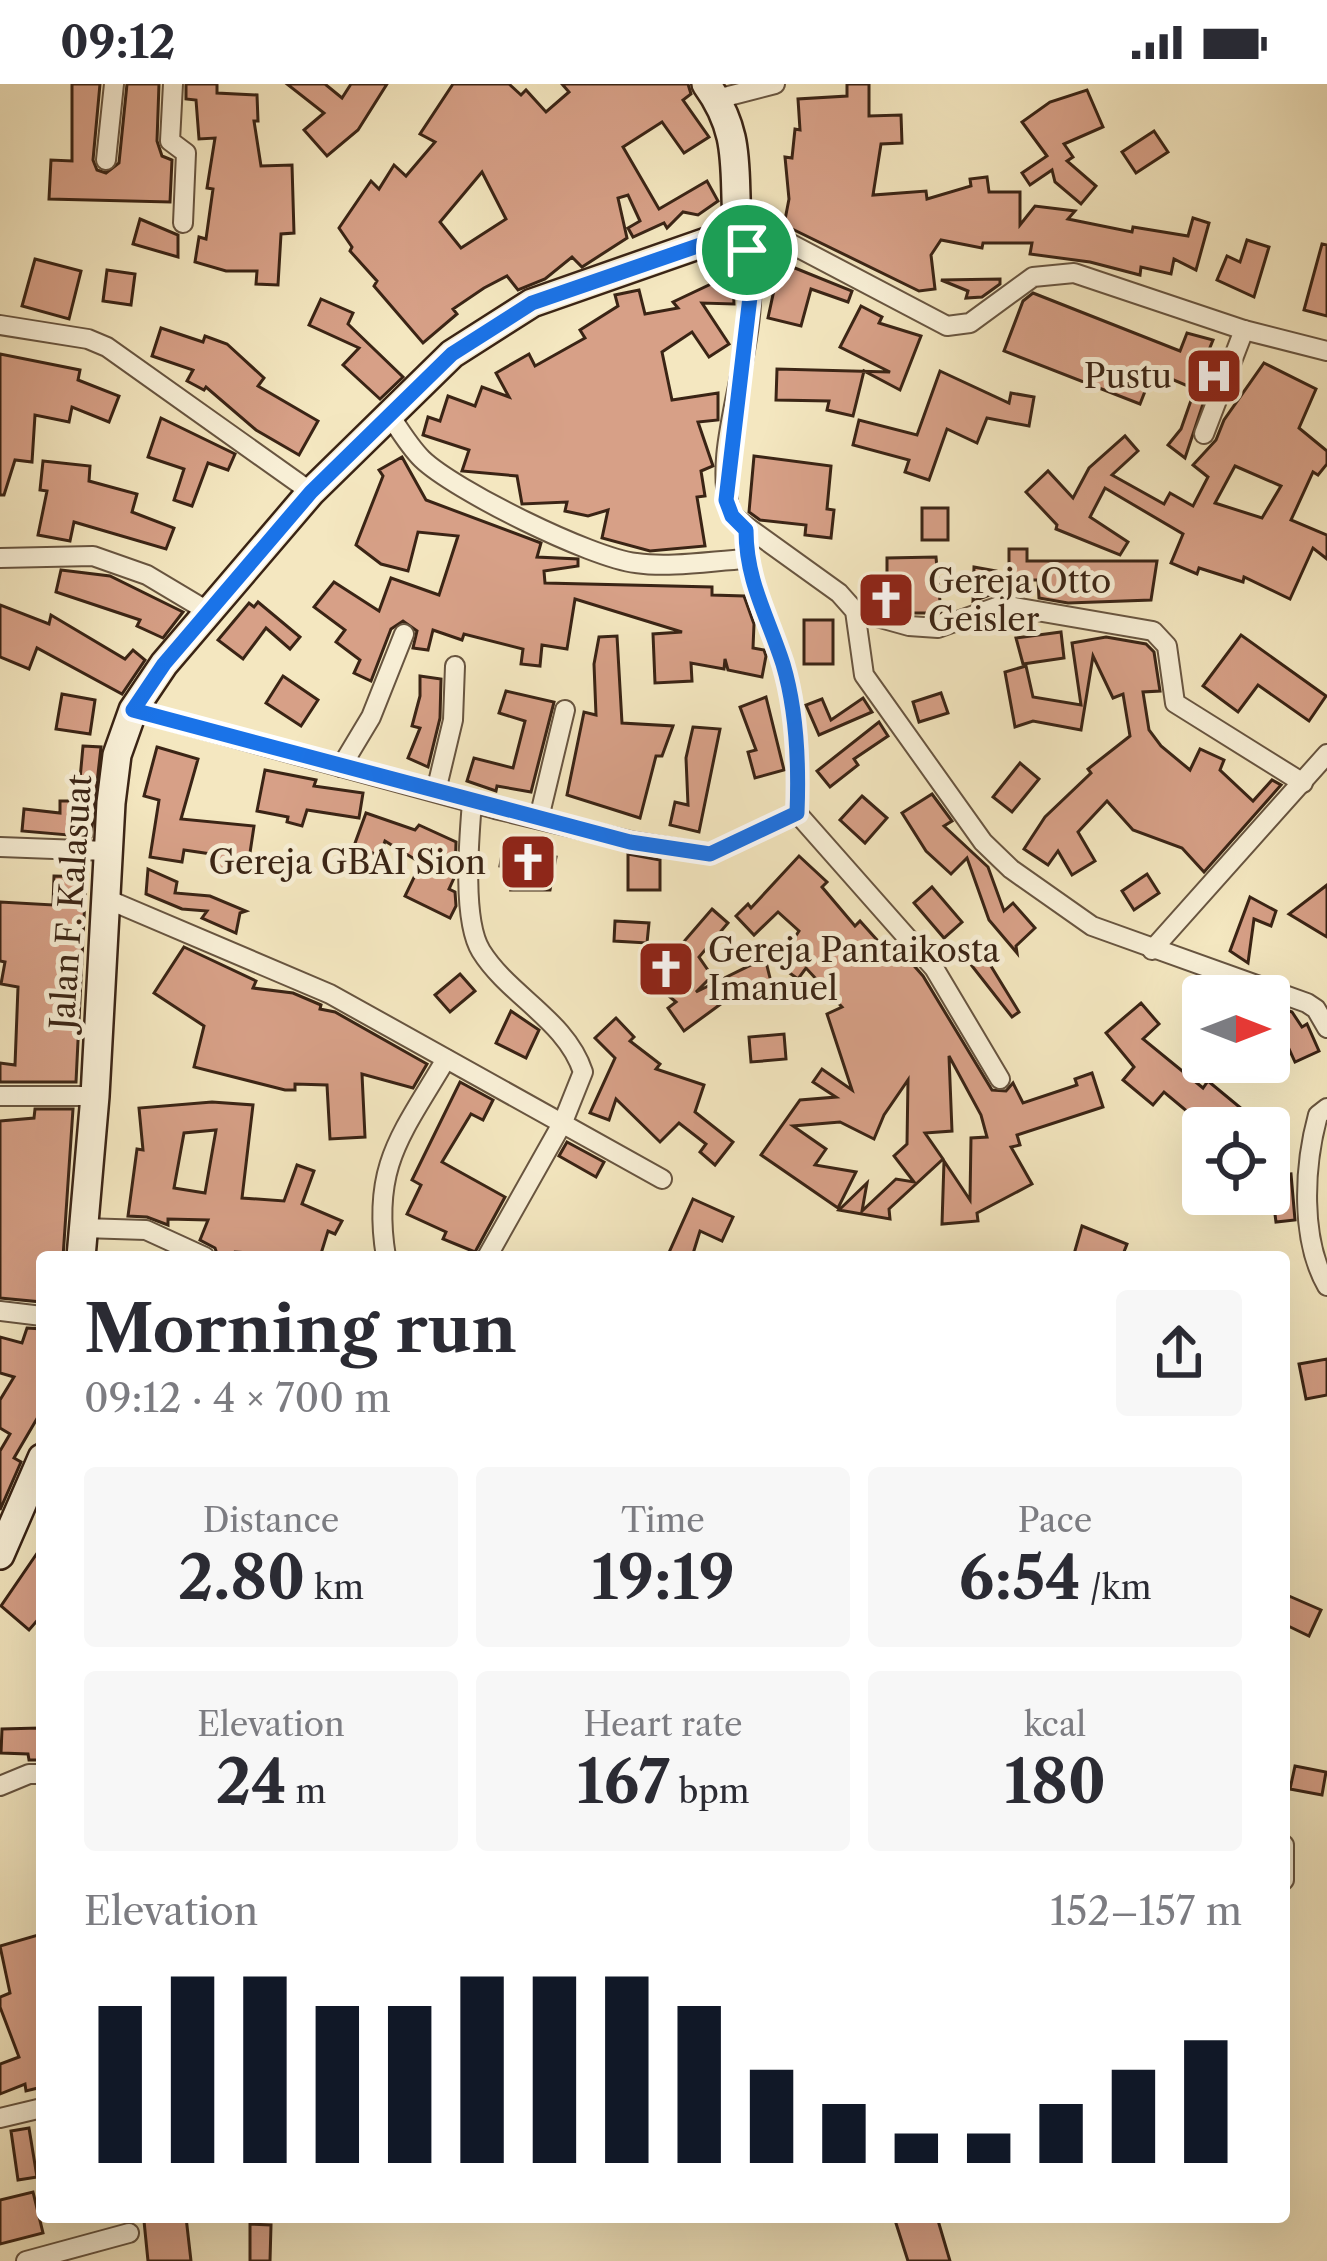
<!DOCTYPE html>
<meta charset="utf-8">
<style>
body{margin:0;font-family:"Libre Caslon Text",serif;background:#f7f7f7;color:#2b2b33;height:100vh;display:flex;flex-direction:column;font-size:45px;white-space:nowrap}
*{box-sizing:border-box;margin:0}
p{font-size:39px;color:#7c7c81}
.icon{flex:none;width:66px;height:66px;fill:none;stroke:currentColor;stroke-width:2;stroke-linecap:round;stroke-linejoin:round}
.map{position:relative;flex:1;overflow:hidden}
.panel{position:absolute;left:36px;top:1167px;width:1254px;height:972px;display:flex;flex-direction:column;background:#fff;border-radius:12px;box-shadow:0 12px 48px #0002}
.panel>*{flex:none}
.needle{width:78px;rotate:90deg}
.buttons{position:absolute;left:1182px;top:891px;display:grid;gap:24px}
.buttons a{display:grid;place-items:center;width:108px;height:108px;border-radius:12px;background:#fff;box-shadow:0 12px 48px #0002;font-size:60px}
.pin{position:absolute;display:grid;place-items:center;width:102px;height:102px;color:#fff;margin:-51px;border:6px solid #fff;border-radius:50%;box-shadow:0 3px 12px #0007}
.round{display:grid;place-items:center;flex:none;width:126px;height:126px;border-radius:12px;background:#f7f7f7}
.overview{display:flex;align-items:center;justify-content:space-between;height:204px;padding:0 48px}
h1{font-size:66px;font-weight:800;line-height:90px}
.figures{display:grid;grid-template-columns:repeat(3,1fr);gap:18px;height:204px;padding:12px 48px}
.figures div{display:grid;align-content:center;border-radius:12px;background:#f7f7f7;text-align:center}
.figures b{font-size:60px;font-weight:800}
.figures small{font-size:33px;font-weight:400}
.figures p{font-size:33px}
.chart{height:336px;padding:24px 48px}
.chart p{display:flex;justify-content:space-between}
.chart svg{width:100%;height:216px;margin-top:12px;stroke:#111827;stroke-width:6}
.status{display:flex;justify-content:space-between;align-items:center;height:84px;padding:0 60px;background:#fff;direction:ltr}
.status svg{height:33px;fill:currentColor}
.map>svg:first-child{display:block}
</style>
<div class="status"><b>09:12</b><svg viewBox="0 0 49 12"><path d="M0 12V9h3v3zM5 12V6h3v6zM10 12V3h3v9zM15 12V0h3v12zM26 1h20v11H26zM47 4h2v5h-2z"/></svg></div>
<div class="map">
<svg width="1327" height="2177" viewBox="0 0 1327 2177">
<rect width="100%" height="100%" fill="#f4e7c0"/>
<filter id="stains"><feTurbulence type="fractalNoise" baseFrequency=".00167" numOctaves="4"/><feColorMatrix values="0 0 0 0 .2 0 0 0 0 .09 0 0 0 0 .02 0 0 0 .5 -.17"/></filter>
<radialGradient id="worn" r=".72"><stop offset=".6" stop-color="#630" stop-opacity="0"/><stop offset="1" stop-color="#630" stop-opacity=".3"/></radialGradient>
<g fill="#d7a087" stroke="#3a2415" stroke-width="3" fill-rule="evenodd">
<path d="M72 0H100L93 76 97 86 106 89 119 79 127 0H159L157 57 162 72 172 76 170 118 49 115 51 76 72 77Z"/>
<path d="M186 0H217V9L257 11 258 37H254L261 82 292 81 294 149 281 150 278 201 256 200 257 187H226L195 178 199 153 206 155 213 105 207 104 215 54 199 55 196 16 186 15Z"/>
<path d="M287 0H325L342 14 351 0H387L358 46 327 72 304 46 324 29Z"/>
<path d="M453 0H509L521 11 526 6 546 28 569 8 562 0H688L691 10 683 16 709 53 684 69 662 38 623 63 659 125 707 97 718 117 698 131 683 128 667 144 664 139 633 153 628 144 640 137 628 111 618 114 627 154 582 183 572 173 545 195 518 206 507 192 484 204 453 225 457 230 423 259 374 202 377 197 350 167 352 163 339 144 371 97 379 105 394 81 406 92 435 58 420 50ZM482 88 506 135 461 164 440 138Z"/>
<path d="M847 0H869V32L901 31 902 59 881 60 873 111 926 107 927 115 971 102 970 95 987 93 989 108H1020V141L1035 122 1075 127 1068 135 1132 148 1133 143 1188 152 1193 134 1209 139 1196 186 1174 175 1171 190 1141 183 1140 191 1090 178 1030 170 1032 159H983L982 164 941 156 931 171 935 205 919 207 784 141 789 115 785 73 792 74 795 45 800 46 798 15 847 12Z"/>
<path d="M1087 6 1103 43 1064 60 1073 73 1067 77 1096 102 1081 120 1055 98 1052 86 1030 101 1022 89 1047 72 1022 38 1050 18Z"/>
<path d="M1154 47 1168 68 1136 89 1122 68Z"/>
<path d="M140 135 178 151V173L133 160Z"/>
<path d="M1247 156 1269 163 1254 213 1217 196 1227 172 1240 178Z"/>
<path d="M1322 160 1327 161V232L1304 226Z"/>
<path d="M732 172 734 220 702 219 729 260 709 273 692 248 662 268 672 316 718 309V336L698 338 713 382 701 387 705 412 697 413 705 462 650 467 602 454 608 426 588 432 565 427 567 418 522 420 517 392 462 387 469 366 423 351 428 333 440 337 448 312 475 322 482 303 509 313 496 289 529 270 535 282 585 254 580 246 618 222 615 211 639 206 645 230 678 224 673 218 713 199 714 175Z"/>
<path d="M35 175 81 187 69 235 22 222Z"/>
<path d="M780 178 852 207 848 218 811 205 801 242 768 234Z"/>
<path d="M107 186 135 190 131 221 103 217Z"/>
<path d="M1000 195V200L982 213 966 214 968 207 941 196Z"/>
<path d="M1033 209 1180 267 1187 249 1213 256 1205 276 1216 281 1185 374 1168 361 1181 345 1195 305 1153 287 1140 320 1004 267 1023 217Z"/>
<path d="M321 215 353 229 348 240 403 293 380 315 343 281 359 264 309 241Z"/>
<path d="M861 222 882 233 879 239 921 252 900 306 864 287 853 332 827 326 829 317 776 316 777 285 890 288 840 263Z"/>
<path d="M161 244 203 258 205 252 227 260 264 294 258 302 318 337 299 371 256 346 206 303 204 306 187 297 193 286 152 272Z"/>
<path d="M0 270 80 286 78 296 119 312 109 338 72 323 69 338 35 331 32 378 15 376 4 411H0Z"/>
<path d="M1264 279 1316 305 1299 344 1327 367V380L1318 391 1313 388 1291 436 1327 451V475L1313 464 1290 515 1244 493 1243 498 1199 484 1197 490 1171 479 1183 450 1105 404 1090 433 1128 458 1120 471 1056 445 1057 441 1026 408 1048 387 1073 414 1089 384 1125 352 1138 367 1112 391 1164 420 1170 409 1193 422 1208 393 1193 381 1216 356 1224 336ZM1235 382 1281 402 1262 434 1215 419Z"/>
<path d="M940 287 1009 319 1011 309 1034 313 1029 342 987 334 977 359 947 345 929 396 905 388 909 376 853 361 859 336 917 351Z"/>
<path d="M161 334 235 370 228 386 208 379 192 422 174 416 184 385 148 373Z"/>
<path d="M754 372 831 382 827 425 834 426 831 454 805 451 806 441 760 436 749 428Z"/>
<path d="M402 373 426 416 541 459 537 473 578 475V482L544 487 545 499 712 503V511L744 512 754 540 753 564 764 566 766 572 762 593 728 586 725 575 724 585 691 579 692 597 655 599 653 550 682 548 575 515 567 565 542 561 540 582 521 580 523 565 464 550 462 556 433 546 428 566 413 564 417 547 403 537 391 545 371 597 354 589 360 576 336 558 345 546 314 523 334 498 379 527 391 494 439 511 458 452 418 448 408 487 381 480 356 461 383 392 379 386Z"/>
<path d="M43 377 90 382 89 397 137 410 132 428 174 444 166 465 74 438 70 457 38 451 47 407 40 406Z"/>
<rect x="922" y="424" width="26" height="32"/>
<path d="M1009 465H1027V477H1157L1151 516 1068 519 1039 514 1038 496H1009Z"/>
<path d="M936 473 941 529H911L875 519 887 488V474Z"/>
<path d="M974 483 996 487 993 510 973 517Z"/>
<path d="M61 486 110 492 183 528 163 554 137 542 140 536 56 508Z"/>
<path d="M258 518 300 553 290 565 266 544 243 575 218 556 249 519 254 523Z"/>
<path d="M0 521 49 540 51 531 125 575 133 566 145 576 122 610 37 564 29 585 0 573Z"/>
<rect x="804" y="536" width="29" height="44"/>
<path d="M1061 548 1064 574 1023 580 1016 554Z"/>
<path d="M1241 551 1326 612 1309 637 1258 601 1238 628 1203 602Z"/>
<path d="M617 552 622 639 673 642 662 672H656L640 734 567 711 584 628 596 631 594 580 599 553Z"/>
<path d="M1106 553 1146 560 1154 568 1160 607 1143 608 1149 646 1161 662 1190 686 1200 665 1224 676 1220 686 1253 717 1272 696 1281 701 1204 788 1182 764 1133 746 1107 717 1078 748 1095 777 1072 791 1058 767 1048 781 1024 765 1045 733 1091 689 1088 685 1130 652 1123 610 1113 614 1093 572 1081 646 1033 637 1015 643 1005 588 1026 582 1033 613 1081 621 1072 559Z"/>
<path d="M283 592 318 616 301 642 266 619Z"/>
<path d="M420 592 441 595 440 634 428 683 408 674 420 644 412 642 420 612Z"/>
<path d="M506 607 554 618 531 708 497 702 496 707 467 697 474 674 513 684 525 637 499 629Z"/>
<path d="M941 609 948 629 919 638 913 618Z"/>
<path d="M62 610 95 616 90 650 56 645Z"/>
<path d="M766 613 784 686 755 694 748 668 756 666 740 623Z"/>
<path d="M863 614 872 628 819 651 806 621 822 615 831 636Z"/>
<path d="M879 638 888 652 854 675 858 681 830 703 817 687Z"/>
<path d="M693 643 720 645 699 748 670 741 675 718 688 721 686 674Z"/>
<path d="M83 662 101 663 91 753 22 747 24 725 60 729V717H78Z"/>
<path d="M157 663 198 675 181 735 254 742 247 789 215 784 218 771 184 766 182 778 150 773 159 716 144 712Z"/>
<path d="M1020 679 1039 695 1012 728 993 713Z"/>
<path d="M265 686 316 696 314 702 363 709 359 734 307 726 302 742 287 738 288 733 257 727Z"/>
<path d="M932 710 952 737 944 742 988 783 1004 827 1013 819 1035 844 1016 862 1017 869 989 836 967 774 951 790 926 767 902 729Z"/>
<path d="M862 712 887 734 865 759 840 736Z"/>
<path d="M366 729 415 746 419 741 456 758 455 792 449 805 455 808 456 822 450 834 405 812 421 779 385 757 380 772 354 762Z"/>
<path d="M503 764 556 773 550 806H511L516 785 500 782Z"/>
<path d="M628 770 660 776V806H628Z"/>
<path d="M799 772 827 798 822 803 855 842 860 837 895 876 902 868 923 892 992 1006 1006 1007 1013 999 1023 1019 1077 1001 1075 995 1092 989 1103 1023 1017 1051 1020 1061 1011 1063 1032 1100 977 1129 978 1137 942 1140 944 1077 970 1116 971 1054 987 1053 981 1031 949 972 952 1047 925 1049 943 1075 889 1125 890 1135 839 1126 867 1099 862 1127 896 1095 914 1098 894 1072 907 1060 908 996 884 1031 874 1055 840 1038 793 1042 826 1065 815 1081 856 1088 838 1124 761 1071 800 1016 836 1013 813 998 822 985 852 1006 827 930 842 923 806 884 798 895 777 880 799 847 778 828 754 851 736 832 748 820 751 824Z"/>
<path d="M148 785 177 798 175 809 210 812 246 827 240 829 236 849 202 834 207 827 182 825 146 810Z"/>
<path d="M1147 790 1159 809 1134 826 1122 807Z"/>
<path d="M54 792 86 793 76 998H0V979L15 981 18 903 1 900 5 878 0 877V818L53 821Z"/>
<path d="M1327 801V853L1289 830Z"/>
<path d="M932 803 962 838 944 854 914 819Z"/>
<path d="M1250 813 1276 827 1271 842 1254 835 1248 879 1230 867Z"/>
<path d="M712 825 728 839 699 873 712 892 696 908 765 874 773 906 749 918 744 903 684 947 668 924 676 918 643 890 668 862 675 868Z"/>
<path d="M615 837 649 839 647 859 614 857Z"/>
<path d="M184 863 256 897 253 904 293 909 321 921 320 925 335 928 427 980 413 1004 362 990 365 1053 330 1055 327 1001 295 1000V1006H285L194 983 204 942 154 909Z"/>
<path d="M986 874 1019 928 1012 933 972 882Z"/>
<path d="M460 890 475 907 450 928 435 911Z"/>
<path d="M1141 919 1159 940 1143 955 1203 1004 1208 997 1248 1030 1237 1044H1207L1164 1008 1153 1021 1123 996 1134 983 1106 949Z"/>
<path d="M1276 922 1292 928 1302 943 1307 940 1319 967 1295 978 1279 943 1269 950V927Z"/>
<path d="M511 927 539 946 526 974 496 959Z"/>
<path d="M616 934 634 953 630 957 660 980 656 985 704 1001 695 1028 733 1058 715 1081 700 1068 706 1060 679 1039 660 1058 616 1015 609 1036 590 1029 615 974 595 954Z"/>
<path d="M784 950 786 975 751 978 749 953Z"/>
<path d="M460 998 493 1016 483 1036 471 1030 442 1078 505 1113 475 1168 443 1155 446 1148 407 1130 421 1101 412 1096Z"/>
<path d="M212 1018 253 1021 242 1114 284 1117 297 1081 314 1087 302 1120 342 1137 335 1150 328 1147 320 1173 235 1168 233 1173H218L215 1164 200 1156 208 1136 168 1135V1141L147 1133 128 1132 137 1065 143 1066 139 1024ZM216 1046 205 1109 174 1104 184 1049Z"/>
<path d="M35 1025H73L63 1173H42V1218L0 1214V1037L34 1034Z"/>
<path d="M567 1058 604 1078 596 1093 559 1072Z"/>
<path d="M1291 1090 1295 1136 1276 1138 1270 1092Z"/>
<path d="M693 1115 733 1133 722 1157 700 1147 692 1173H667Z"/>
<path d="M1082 1142 1127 1160 1122 1173 1074 1170Z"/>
<path d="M27 1244 42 1245V1326L14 1374 21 1378 0 1426V1367L10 1350 0 1344V1316L14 1293 0 1289V1253L22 1259Z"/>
<path d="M1327 1275V1311L1306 1315 1299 1280Z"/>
<path d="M42 1462V1531L29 1546 1 1522Z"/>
<path d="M1289 1512 1321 1526 1309 1552 1284 1540Z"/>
<path d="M39 1644 42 1676H29L28 1670 1 1669 2 1645Z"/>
<path d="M1295 1682 1326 1688 1322 1711 1290 1705Z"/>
<path d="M38 1851 42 1864V2003L26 2007 25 2000 0 2010V1980L19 1973 0 1923V1913L10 1909 0 1862Z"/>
<path d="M29 2044 37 2093 18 2096 11 2047Z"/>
<path d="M33 2108 43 2149 0 2160V2116Z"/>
<path d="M186 2133 191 2177H148L144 2137Z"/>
<path d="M894 2133H937L950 2177H908Z"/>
<path d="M250 2140 271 2141 270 2177H250Z"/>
</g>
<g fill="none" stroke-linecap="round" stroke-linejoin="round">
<defs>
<g id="street">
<path d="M173 0 170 57 186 69 183 139"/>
<path d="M717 15 775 0"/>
<path d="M106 76 114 0"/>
<path d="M736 131 947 242 970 239 1033 193 1074 189 1244 246 1327 267"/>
<path d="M738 147C781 231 703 353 732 432L839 509 855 527 864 591 983 758 1011 785 1092 842 1307 919 1316 925 1327 944"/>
<path d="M0 241 88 255 107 263 311 408"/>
<path d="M389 330C399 345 409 362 422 375 454 406 591 474 636 479 670 484 711 477 746 475"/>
<path d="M1204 350 1244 246"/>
<path d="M746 446C746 496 768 534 783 580 797 627 799 680 797 729L934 884 1000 995"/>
<path d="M0 474 93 472 147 491 209 528"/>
<path d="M855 527 909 542 938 544 1002 521 1153 547 1167 562 1175 619 1303 699"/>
<path d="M133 626 495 725 630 757 710 770 797 729"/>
<path d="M341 683 371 633 404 550"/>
<path d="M436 707 453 636 455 582"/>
<path d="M472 718C469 755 462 836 481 867 509 912 566 936 583 988L563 1038 487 1173"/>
<path d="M539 734 565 626"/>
<path d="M0 763 107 767"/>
<path d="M102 813 330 910 662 1095"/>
<path d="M1152 866 1327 670"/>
<path d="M0 1012H95"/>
<path d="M1327 1024 1318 1031C1304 1082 1300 1155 1327 1202"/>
<path d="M83 1144 146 1146 205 1173"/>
<path d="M386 1173C371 1082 402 1050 446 975"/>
<path d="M0 1227 42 1232"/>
<path d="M0 1702 29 1690H42"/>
<path d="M1284 1761V1796"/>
<path d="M0 2034 42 2024"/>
<path d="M26 2177 129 2149"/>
</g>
<g id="secondary">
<path d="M81 1173 95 1012 111 719 117 671 133 626 164 580 311 408 452 270 532 219 738 147C732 89 744 52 706 0"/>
<path d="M0 1471 42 1374"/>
</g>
</defs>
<use href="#street" stroke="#685540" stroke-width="22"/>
<use href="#secondary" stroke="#3a2415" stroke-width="32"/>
<use href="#street" stroke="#f8efd6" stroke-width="18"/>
<use href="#secondary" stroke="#f8efd6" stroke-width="27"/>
</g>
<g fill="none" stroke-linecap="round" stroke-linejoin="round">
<defs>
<path id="route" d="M738 148 747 166 752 196 726 416 732 432 746 446C746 497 768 533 783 580 797 627 799 680 797 729L710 770 630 758 133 626 164 580 311 408 452 270 532 219Z"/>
</defs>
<use href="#route" stroke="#fff" stroke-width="24"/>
<use href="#route" stroke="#1a73e8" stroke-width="15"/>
</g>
<defs>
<symbol id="hospital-square" viewBox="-11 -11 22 22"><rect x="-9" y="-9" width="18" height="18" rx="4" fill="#8f2418" stroke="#f8efd6"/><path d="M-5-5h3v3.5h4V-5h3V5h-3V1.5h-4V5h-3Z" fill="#fff"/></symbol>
<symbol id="church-square" viewBox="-11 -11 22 22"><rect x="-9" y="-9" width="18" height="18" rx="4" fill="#8f2418" stroke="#f8efd6"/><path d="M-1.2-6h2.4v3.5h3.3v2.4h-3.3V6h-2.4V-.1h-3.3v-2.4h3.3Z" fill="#fff"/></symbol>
</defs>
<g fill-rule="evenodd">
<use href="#hospital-square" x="1181" y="259" width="66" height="66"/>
<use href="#church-square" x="853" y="483" width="66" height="66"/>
<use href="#church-square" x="495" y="745" width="66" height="66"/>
<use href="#church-square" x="633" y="852" width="66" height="66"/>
</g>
<g text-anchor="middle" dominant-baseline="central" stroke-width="10" stroke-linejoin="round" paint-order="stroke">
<g font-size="33" fill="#3a2415" stroke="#f8efd6" text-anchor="end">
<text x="1172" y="292">Pustu</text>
<text x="928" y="497" text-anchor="start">Gereja Otto<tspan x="928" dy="38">Geisler</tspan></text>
<text x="486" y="778">Gereja GBAI Sion</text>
<text x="708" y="866" text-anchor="start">Gereja Pantaikosta<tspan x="708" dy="38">Imanuel</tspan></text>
</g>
<g font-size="33" fill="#3a2415" stroke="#f8efd6">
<text transform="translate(71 818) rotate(-86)">Jalan F. Kalasuat</text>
</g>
</g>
<rect width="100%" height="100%" filter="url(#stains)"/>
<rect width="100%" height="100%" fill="url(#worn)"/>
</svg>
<div class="buttons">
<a><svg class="needle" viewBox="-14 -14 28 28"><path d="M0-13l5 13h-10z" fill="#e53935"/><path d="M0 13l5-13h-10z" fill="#7c7c81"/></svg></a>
<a><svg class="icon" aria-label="locate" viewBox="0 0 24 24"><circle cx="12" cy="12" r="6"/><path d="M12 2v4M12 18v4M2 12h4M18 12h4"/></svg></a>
</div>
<div class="pin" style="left:747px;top:166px;background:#1e9e55"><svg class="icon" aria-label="arrive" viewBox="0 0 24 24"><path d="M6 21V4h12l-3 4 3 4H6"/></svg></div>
<section class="panel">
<div class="overview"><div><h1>Morning run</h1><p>09:12 · 4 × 700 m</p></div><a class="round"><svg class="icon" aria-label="share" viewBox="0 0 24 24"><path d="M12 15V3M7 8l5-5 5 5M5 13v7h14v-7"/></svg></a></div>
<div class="figures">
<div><p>Distance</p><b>2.80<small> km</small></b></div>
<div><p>Time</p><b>19:19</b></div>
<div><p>Pace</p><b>6:54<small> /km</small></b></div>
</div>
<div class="figures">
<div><p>Elevation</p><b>24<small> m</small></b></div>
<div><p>Heart rate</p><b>167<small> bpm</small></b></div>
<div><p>kcal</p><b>180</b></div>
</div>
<div class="chart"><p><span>Elevation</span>152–157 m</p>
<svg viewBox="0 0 160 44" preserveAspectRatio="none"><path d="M5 44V12M15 44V6M25 44V6M35 44V12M45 44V12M55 44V6M65 44V6M75 44V6M85 44V12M95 44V25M105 44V32M115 44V38M125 44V38M135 44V32M145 44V25M155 44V19"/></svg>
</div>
</section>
</div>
